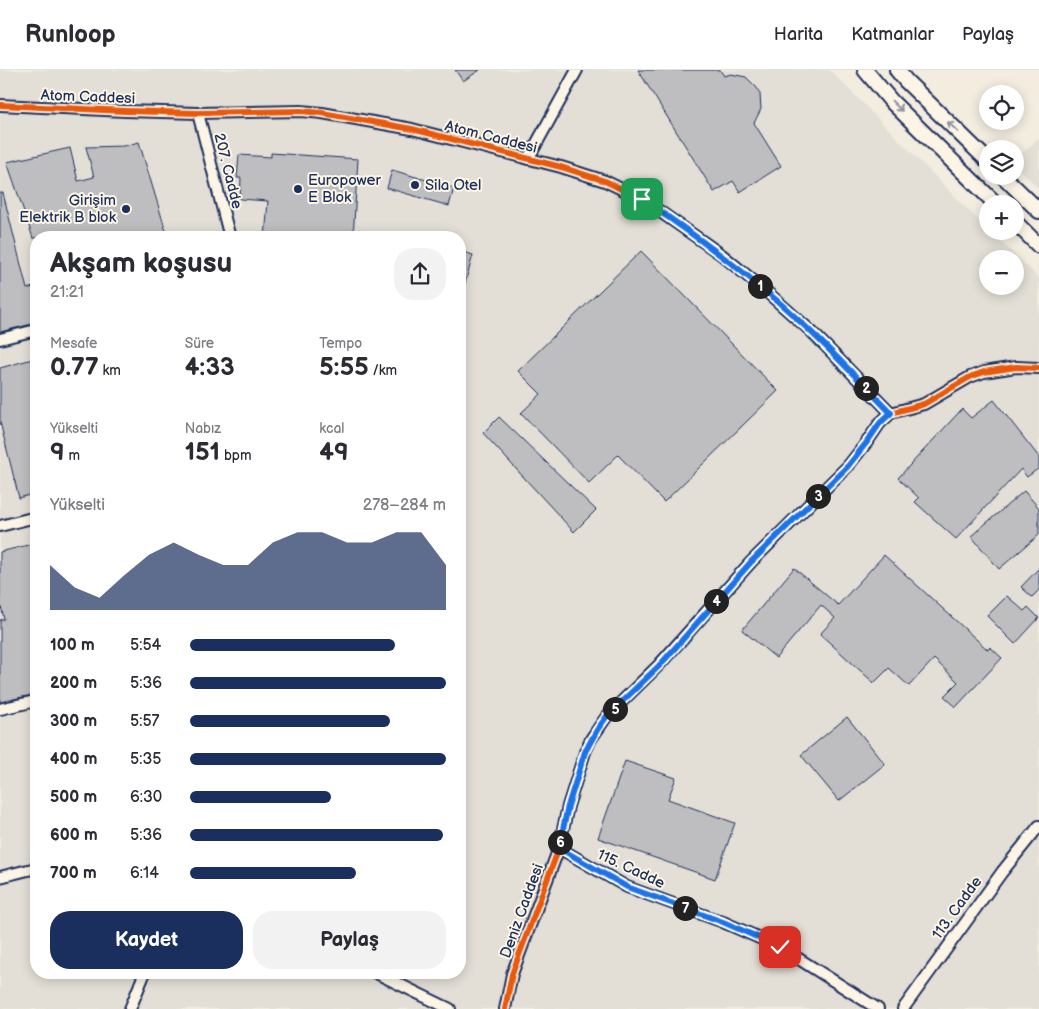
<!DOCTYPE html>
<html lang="tr">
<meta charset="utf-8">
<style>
body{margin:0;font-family:"Balsamiq Sans",sans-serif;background:#f2f2f3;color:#2b2b33;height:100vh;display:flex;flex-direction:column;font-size:19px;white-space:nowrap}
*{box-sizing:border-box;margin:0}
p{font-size:16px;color:#7c7c81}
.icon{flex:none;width:28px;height:28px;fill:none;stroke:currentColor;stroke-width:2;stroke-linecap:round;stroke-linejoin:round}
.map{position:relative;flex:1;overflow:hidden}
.details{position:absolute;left:30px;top:161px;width:436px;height:748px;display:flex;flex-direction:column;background:#fff;border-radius:20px;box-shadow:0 2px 12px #0003}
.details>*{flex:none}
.tools{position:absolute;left:979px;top:15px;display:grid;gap:10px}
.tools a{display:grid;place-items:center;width:45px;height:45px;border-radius:50%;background:#fff;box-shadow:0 2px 12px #0003;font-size:25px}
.pin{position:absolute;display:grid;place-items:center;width:42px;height:42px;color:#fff;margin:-21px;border-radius:10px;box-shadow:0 2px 8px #0006}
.km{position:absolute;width:25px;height:25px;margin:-12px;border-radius:50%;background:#222;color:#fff;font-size:14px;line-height:25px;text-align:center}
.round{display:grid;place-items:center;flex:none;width:52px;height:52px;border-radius:20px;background:#f2f2f3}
.summary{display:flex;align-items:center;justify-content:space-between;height:85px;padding:0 20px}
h1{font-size:28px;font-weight:600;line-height:38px}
.figures{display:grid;grid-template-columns:repeat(3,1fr);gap:8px;height:85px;padding:5px 20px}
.figures div{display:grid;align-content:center}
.figures b{font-size:25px;font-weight:600}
.figures small{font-size:14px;font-weight:400}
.figures p{font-size:14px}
.chart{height:140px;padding:10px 20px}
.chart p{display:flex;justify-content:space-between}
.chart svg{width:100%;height:90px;margin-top:5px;fill:#1b2f5e;opacity:.7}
.button{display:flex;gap:10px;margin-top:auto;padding:10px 20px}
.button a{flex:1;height:58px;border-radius:20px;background:#1b2f5e;color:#fff;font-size:20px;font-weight:600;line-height:58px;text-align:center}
.button a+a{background:#f2f2f3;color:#2b2b33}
ul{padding:0 20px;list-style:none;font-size:16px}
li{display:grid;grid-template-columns:80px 60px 1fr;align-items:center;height:38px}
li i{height:12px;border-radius:6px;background:#1b2f5e}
header{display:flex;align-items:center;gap:30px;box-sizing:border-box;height:70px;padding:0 25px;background:#fff;border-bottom:1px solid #e1e1e2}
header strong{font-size:24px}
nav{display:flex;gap:28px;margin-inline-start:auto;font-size:18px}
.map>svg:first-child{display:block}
</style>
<header>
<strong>Runloop</strong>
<nav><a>Harita</a><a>Katmanlar</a><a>Paylaş</a></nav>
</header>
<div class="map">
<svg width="1039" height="939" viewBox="0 0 1039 939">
<rect width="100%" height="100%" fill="#f3ede0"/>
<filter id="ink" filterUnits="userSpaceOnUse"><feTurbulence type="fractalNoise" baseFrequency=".02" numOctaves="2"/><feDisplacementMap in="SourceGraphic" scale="10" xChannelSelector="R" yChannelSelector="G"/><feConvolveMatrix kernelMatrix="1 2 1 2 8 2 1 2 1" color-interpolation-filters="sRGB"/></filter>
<g filter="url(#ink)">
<g fill="#e3dfd6" fill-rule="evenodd">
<path d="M0 0H830L987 159 988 161H990L1039 208V939H0ZM36 168H460V902H36ZM988 189H1015V216H988Z"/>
<path d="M1039 68V119L1015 95V90Z"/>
</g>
<g fill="#bebec0" stroke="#1b2f5e">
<path d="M455 0H480L463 11Z"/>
<path d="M638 0H720L724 6 731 4 746 7 757 18 760 24 761 39 754 53 781 96 740 122 733 111 714 122Z"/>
<path d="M139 72 168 168H33L7 92 70 78 78 111 94 107 86 77 124 76Z"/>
<path d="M271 83 358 89 353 168H265L268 131 240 129 241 108H237L239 85 271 87Z"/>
<path d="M392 100 454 118 449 136 387 118Z"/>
<path d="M0 123H3L27 219 36 216V253L0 262Z"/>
<path d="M460 181 473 185 462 224 460 223Z"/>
<path d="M641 181 778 321 664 432 618 385 589 413 521 343 541 324 518 301Z"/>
<path d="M36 288V423L19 428 0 352V298Z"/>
<path d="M994 330 1039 387V398L1027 407 1021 399 956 469 915 432 919 428 898 408 962 339 971 348Z"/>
<path d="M499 347 596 440 574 462 483 363Z"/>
<path d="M1024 421 1039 438V465L999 499 971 466Z"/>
<path d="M36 473V624L0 632V550L4 549 0 532V482Z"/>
<path d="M884 485 988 580 990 577 1002 588 956 637 944 626 958 612 934 589 909 616 889 598 874 613 820 564 835 548 821 535 776 588 742 560 794 498 838 535Z"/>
<path d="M1039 498V520L1032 527 1021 517Z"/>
<path d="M1007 526 1024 541 1028 537 1039 548 1015 574 987 546Z"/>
<path d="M847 647 885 694 839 731 801 685Z"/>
<path d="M625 691 676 708 668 729 735 753 715 809 598 768Z"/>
</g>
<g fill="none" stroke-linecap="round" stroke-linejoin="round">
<defs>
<g id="minor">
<path d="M0 35 125 41 198 43 301 41 322 43 412 59 561 97 605 111 642 129 722 185 768 223 812 262 891 343"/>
<path d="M198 43 230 168"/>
<path d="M528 89 577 0"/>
<path d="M0 269 36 260"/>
<path d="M0 456 36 447"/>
<path d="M0 639 36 631"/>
<path d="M559 778 627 817 723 852 780 877 878 939"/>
<path d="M0 807 36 798"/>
<path d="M374 902 450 939"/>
<path d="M130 939 145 902"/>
<path d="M505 939 512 904 559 778 568 736 585 682 591 669 607 646 659 595 751 492 848 396 867 372 880 353 891 343 924 334 970 307 984 302 1016 297 1039 298"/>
<path d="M903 939 1002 802 1039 756"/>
</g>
<g id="highway">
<path d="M865 0 892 32 996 134"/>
<path d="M897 0 906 11 988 91"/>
<path d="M1003 106 1039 141"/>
<path d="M1015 152 1039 176"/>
</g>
</defs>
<use href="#minor" stroke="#1b2f5e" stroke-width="14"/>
<use href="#highway" stroke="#1b2f5e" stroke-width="18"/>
<use href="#minor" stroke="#fcf5e5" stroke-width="10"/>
<use href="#highway" stroke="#fcf5e5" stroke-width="14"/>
<defs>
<g id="cycleway">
<path d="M0 35 125 41 198 43 301 41 322 43 412 59 561 97 605 111 642 129 722 185 768 223 812 262 891 343"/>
<path d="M505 939 512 904 559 778 568 736 585 682 591 669 607 646 659 595 751 492 848 396 867 372 880 353 891 343 924 334 970 307 984 302 1016 297 1039 298"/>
</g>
</defs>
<use href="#cycleway" stroke="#fcf5e5" stroke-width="9"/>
<use href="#cycleway" stroke="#e8590c" stroke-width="6"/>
</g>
<defs><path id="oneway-shaft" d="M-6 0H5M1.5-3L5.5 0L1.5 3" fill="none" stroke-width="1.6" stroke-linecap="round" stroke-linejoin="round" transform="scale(1.25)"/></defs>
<g stroke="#8c92a2">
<use href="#oneway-shaft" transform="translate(897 36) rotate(45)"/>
<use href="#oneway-shaft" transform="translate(953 57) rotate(-136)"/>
</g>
</g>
<g fill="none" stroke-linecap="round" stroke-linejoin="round" filter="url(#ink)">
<defs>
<path id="route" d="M642 129C686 159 728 189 768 223 812 260 851 302 891 343L880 353 867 372 848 396 751 492 660 595 607 646 597 660 585 682 568 736 559 778 627 817 723 852 780 877"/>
</defs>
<use href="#route" stroke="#fff" stroke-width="10"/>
<use href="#route" stroke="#1a73e8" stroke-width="6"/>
</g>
<g fill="#1b2f5e" stroke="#fcf5e5" stroke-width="2">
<circle cx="415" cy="115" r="5"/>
<circle cx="298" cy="119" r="5"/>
<circle cx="126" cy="139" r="5"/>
</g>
<g text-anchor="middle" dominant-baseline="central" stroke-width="4" stroke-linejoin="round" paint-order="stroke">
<g font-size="15" fill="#1b2f5e" stroke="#fcf5e5">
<text transform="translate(88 27) rotate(2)">Atom Caddesi</text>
<text transform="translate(491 67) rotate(14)">Atom Caddesi</text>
<text transform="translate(228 101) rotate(76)">207. Cadde</text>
<text transform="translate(631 799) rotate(25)">115. Cadde</text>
<text transform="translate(957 838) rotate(-54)">113. Cadde</text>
<text transform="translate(522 841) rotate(-70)">Deniz Caddesi</text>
</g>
<g font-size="15" fill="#1b2f5e" stroke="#fcf5e5" text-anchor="start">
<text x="308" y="110">Europower<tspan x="308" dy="17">E Blok</tspan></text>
<text x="425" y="115">Sila Otel</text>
<text x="116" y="130" text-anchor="end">Girişim<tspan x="116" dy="17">Elektrik B blok</tspan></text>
</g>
</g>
</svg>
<div class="tools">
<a><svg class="icon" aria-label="locate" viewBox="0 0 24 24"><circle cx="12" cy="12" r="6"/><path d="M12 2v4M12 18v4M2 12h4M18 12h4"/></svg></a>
<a><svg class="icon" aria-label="layers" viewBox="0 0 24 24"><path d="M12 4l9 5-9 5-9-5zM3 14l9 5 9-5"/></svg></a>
<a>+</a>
<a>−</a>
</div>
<div class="pin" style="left:642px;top:129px;background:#1e9e55"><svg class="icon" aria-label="arrive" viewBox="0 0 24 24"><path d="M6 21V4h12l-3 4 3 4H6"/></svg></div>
<div class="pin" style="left:780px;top:877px;background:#d93025"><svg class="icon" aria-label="check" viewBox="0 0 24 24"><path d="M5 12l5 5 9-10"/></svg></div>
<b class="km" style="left:760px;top:216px">1</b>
<b class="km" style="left:866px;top:318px">2</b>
<b class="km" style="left:818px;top:426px">3</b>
<b class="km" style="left:716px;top:531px">4</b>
<b class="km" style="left:615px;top:639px">5</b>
<b class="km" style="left:560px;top:772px">6</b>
<b class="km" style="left:685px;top:838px">7</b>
<section class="details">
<div class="summary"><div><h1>Akşam koşusu</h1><p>21:21</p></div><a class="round"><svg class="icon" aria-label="share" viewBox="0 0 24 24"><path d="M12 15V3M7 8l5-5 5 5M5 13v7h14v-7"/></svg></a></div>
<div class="figures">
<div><p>Mesafe</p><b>0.77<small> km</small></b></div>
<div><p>Süre</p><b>4:33</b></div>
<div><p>Tempo</p><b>5:55<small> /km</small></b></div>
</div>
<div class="figures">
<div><p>Yükselti</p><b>9<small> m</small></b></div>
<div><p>Nabız</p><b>151<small> bpm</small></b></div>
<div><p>kcal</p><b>49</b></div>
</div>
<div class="chart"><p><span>Yükselti</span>278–284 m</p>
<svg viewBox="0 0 160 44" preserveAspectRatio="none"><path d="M0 44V22L10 33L20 38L30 27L40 17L50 11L60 17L70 22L80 22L90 11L100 6L110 6L120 11L130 11L140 6L150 6L160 22V44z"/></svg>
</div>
<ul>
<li><b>100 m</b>5:54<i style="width:80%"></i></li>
<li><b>200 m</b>5:36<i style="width:100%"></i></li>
<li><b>300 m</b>5:57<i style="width:78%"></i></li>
<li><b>400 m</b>5:35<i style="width:100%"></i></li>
<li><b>500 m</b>6:30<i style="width:55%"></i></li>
<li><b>600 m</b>5:36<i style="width:99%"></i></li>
<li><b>700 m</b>6:14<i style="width:65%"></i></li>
</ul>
<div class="button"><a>Kaydet</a><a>Paylaş</a></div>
</section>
</div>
